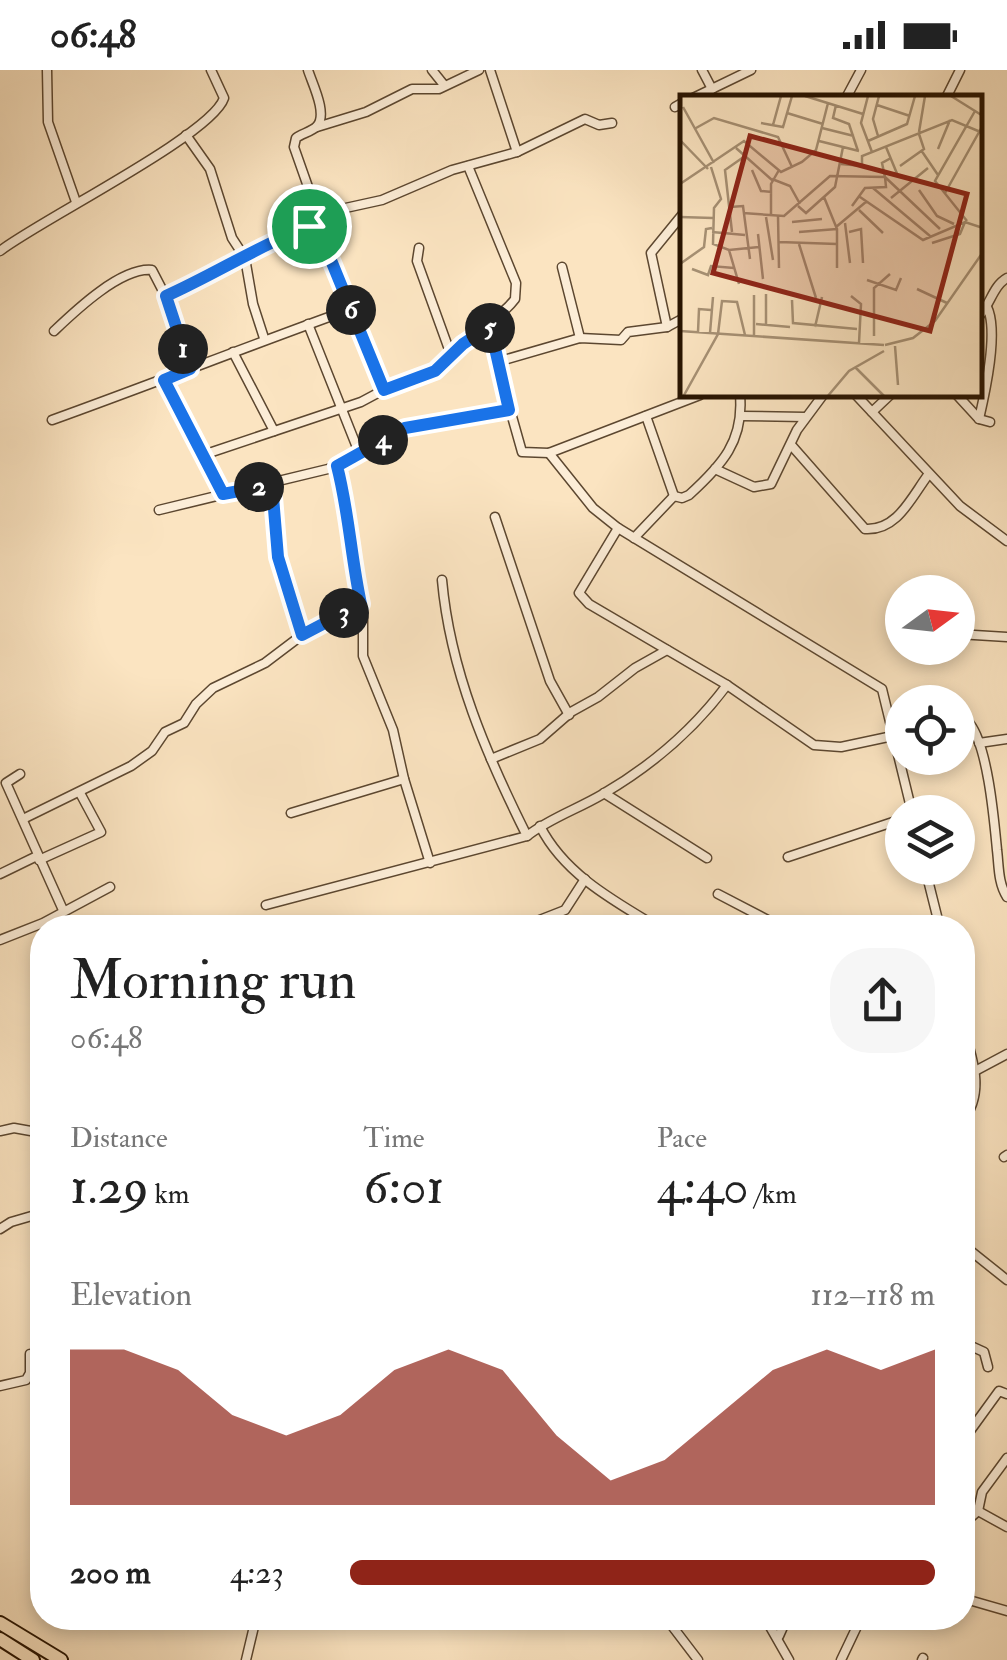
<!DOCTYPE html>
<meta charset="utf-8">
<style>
body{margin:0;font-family:"IM FELL Double Pica",serif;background:#f6f6f6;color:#222;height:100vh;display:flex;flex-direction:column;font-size:38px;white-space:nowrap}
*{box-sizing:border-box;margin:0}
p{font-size:32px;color:#767676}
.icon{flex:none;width:55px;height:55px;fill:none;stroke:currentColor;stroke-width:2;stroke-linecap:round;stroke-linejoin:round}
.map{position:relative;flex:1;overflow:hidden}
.details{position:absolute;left:30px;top:845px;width:945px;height:715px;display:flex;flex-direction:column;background:#fff;border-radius:40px;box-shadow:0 5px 15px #0003}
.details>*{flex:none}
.needle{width:65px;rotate:75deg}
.controls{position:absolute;left:885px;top:505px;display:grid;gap:20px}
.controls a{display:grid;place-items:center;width:90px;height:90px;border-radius:50%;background:#fff;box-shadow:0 5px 15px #0003;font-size:50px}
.pin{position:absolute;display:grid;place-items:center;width:85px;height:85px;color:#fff;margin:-42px;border:5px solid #fff;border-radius:50%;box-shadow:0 2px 10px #0007}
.km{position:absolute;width:50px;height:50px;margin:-25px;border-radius:50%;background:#222;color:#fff;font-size:28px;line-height:50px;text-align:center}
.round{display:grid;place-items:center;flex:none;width:105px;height:105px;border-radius:40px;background:#f6f6f6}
.overview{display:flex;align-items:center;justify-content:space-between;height:170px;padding:0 40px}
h1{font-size:55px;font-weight:600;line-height:75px}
.figures{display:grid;grid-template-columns:repeat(3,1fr);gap:15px;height:170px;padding:10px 40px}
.figures div{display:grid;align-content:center}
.figures b{font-size:50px;font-weight:600}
.figures small{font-size:28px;font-weight:400}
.figures p{font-size:28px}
.chart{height:280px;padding:20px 40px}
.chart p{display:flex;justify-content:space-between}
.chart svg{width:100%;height:180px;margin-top:10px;fill:#8f2418;opacity:.7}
ul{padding:0 40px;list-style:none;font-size:32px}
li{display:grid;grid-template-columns:160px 120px 1fr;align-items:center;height:75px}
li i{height:25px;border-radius:12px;background:#8f2418}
.status{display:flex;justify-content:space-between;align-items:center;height:70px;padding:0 50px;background:#fff;direction:ltr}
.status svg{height:28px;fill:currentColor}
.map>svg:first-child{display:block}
</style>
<div class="status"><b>06:48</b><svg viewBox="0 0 49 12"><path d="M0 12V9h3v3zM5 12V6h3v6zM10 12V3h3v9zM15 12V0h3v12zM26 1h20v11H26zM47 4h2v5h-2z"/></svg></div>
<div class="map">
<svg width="1007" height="1590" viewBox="0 0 1007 1590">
<rect width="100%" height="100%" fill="#fbe4c1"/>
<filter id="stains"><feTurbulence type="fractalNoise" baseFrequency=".002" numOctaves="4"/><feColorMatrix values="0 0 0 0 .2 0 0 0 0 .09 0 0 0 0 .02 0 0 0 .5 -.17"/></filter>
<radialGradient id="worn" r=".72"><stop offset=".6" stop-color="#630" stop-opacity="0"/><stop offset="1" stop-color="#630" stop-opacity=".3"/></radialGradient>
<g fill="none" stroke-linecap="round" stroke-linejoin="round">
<defs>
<g id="street">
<path d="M47 0 48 52 76 132"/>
<path d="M308 0C312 13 328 44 317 56 313 61 301 64 296 68L294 77 319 148"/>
<path d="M432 0 444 15"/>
<path d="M702 0 712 19"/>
<path d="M693 28 751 0"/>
<path d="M846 28 861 0"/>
<path d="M946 28 960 0"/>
<path d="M675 37 682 33"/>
<path d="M317 57 366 42 412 19H439L479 0"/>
<path d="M186 65 210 99 232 168 245 188 253 234 264 268"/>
<path d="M517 82 585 49 599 55 612 53"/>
<path d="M468 96 516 213 515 229C501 248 489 244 491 272L522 382 549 383 700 325"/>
<path d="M309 156 326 178 384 320"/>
<path d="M419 178 417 191 451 285"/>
<path d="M0 181C40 150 212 65 224 28L211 0"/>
<path d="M562 197 580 268"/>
<path d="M166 227 233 196 270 171 341 139 382 130 452 100 517 82 490 0"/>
<path d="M980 245C991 233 993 216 1007 208"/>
<path d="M308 254 360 385"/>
<path d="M667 257 651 183 682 145"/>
<path d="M54 261C75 241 121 197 152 200L166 227 190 299"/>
<path d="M233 282 274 361"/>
<path d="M497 292 580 268 621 270 628 262 667 257 682 249"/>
<path d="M164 310 223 424"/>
<path d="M856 325 960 436 1007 471"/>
<path d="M957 325 979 349 990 352"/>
<path d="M872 342 890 325"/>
<path d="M646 346 674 426"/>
<path d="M741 346 805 347"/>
<path d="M979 349C985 323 999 261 987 237"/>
<path d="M52 350C152 314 251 275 351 239"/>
<path d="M792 376 865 459C897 461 911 428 928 405"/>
<path d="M549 383 593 438 618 458 882 619 912 742"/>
<path d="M203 385 361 332 389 317 430 304 463 273 490 257"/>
<path d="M337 396 352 465 353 499 363 547V586L393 660 404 709 430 793"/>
<path d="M715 399 754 417 771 414 797 360 823 325"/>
<path d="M273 415 278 487 302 565"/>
<path d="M159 440 328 399 360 385 405 358 509 340"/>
<path d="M495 447 550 611 569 645"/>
<path d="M618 458 579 523 589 534 727 615 814 675 841 677 902 664"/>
<path d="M634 468 674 426 682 428 689 425C722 395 744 371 740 325"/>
<path d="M442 510C450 601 487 686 527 766"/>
<path d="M958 564 1007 567"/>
<path d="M958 652 970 654C988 678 994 749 997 780 999 796 998 813 1007 827"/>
<path d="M979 673 1007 669"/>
<path d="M491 689 540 669 571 642 598 627 635 598 667 580"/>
<path d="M20 704 6 713 63 840"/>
<path d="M604 723 707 788"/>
<path d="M291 743 404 709"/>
<path d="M23 749 131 696 152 681 165 662 184 653 196 634 213 618 265 593 302 565 361 535"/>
<path d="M540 756C564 804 614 831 659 858"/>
<path d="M788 787 902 749"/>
<path d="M39 790 101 762 80 723"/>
<path d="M925 798 940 858"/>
<path d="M0 804 37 786"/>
<path d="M718 824 783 858"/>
<path d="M266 835 527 766C550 748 578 739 603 724 651 696 694 659 727 615"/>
<path d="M519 858 565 840 585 809"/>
<path d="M0 870 43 853 110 817"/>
<path d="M962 952C971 986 987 1021 962 1052"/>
<path d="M962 1008 1007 984"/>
<path d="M0 1061 14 1058 42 1063"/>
<path d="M1004 1087 1007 1085"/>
<path d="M0 1159 11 1152 42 1143"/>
<path d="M962 1174 1007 1210"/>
<path d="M962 1272 984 1282 988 1297"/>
<path d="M0 1316 26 1310 30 1303V1284"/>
<path d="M962 1372 999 1321 1007 1324"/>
<path d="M978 1441 1007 1457"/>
<path d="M962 1455 978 1441 982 1422 1007 1388"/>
<path d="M962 1528 1007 1541"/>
<path d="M666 1548 698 1590"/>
<path d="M765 1548 789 1590"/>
<path d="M779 1566 787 1548"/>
<path d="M246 1590 256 1548"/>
<path d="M841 1590 861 1548"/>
<path d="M922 1590 923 1588"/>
</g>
<g id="highway">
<path d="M0 1553 61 1590"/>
<path d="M0 1569 33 1590"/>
</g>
</defs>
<use href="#street" stroke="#5c4730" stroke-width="11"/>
<use href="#highway" stroke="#271300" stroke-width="16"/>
<use href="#street" stroke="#fcedd7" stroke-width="8"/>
<use href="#highway" stroke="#fbe4c1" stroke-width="12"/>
</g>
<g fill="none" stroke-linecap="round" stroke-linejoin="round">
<defs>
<path id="route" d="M309 156 326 178 384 320 435 301 463 274 490 256 509 340 405 358 337 396C349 442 351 488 361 534L302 565 278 487 272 415 223 424 164 310 190 299 166 226C215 204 260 175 309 156Z"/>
</defs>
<use href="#route" stroke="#fff" stroke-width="20"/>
<use href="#route" stroke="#1a73e8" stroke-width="12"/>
</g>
<g transform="translate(680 25)">
<rect width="302" height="302" fill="#fbe4c1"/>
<path fill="none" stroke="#a69074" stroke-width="2.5" d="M125 1 183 19M188 1 181 28 192 57M271 1 303 21M156 10 153 23 169 29 178 56M197 10 230 21M3 12 34 68M107 18 143 29M81 28 103 32 112 1M93 30 101 1M16 33 34 23 98 42 112 72M142 33 174 41M239 37 245 1M198 41 193 24 199 1M0 45 28 74M139 46 179 56M188 46 227 29 235 1M206 52 218 81M56 53 92 85M258 54 270 25M241 55 258 80M211 63 202 68 205 82 260 134M161 69 182 71V61L272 25 303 38M220 71 244 54 239 39M31 72 41 104 34 113 33 149 49 155 79 152M72 75 81 96 92 97M92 84 110 91 120 109M0 89 64 46 101 77 122 67 136 55 148 8M193 93 250 141M239 95 257 121 274 129M265 98 303 30M144 102 157 134V173M180 102 243 145 285 127 303 133M211 103 248 73M118 111 126 118 155 92 163 52M172 111 185 93 206 92 205 82M50 112 63 111 70 164M179 115 203 138M63 118 104 121 150 81 205 82M91 121V89L99 75M98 121 99 173M0 122 33 123M86 122 93 165M287 126 255 86 295 16M112 127 142 124M165 128 170 168M156 132 187 106M32 137 65 140M52 137 45 75 65 61M119 137 157 134M169 137 181 134 183 168M78 139 83 184M99 147 157 149M252 148 280 139 285 127M119 149 136 203M49 155 59 189M0 169 24 152 26 134 32 133M12 174 28 180 31 171 54 173M187 185 216 195 221 183M237 194 267 208M86 199V230M171 201 181 209 179 248M112 205 113 228 177 234M76 229 110 232M135 232 142 202M0 236 204 250M18 237 19 214 31 215M30 238 33 202M74 241V200M194 241V193L210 179M205 250 233 243 255 226 303 157M215 251 218 290M176 273 205 302M3 302 38 239 42 206 57 207 65 240M147 302 169 276 204 256"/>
<path fill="#8f2418" fill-opacity="0.15" stroke="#8f2418" stroke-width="5" d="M70 41 287 99 250 236 33 178Z"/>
<rect width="302" height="302" fill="none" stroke="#271300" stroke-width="5"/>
</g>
<rect width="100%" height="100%" filter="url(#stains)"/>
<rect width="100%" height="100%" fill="url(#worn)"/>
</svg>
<div class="controls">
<a><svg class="needle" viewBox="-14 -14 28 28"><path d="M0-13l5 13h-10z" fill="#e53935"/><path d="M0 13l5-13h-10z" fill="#767676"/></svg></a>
<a><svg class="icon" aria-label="locate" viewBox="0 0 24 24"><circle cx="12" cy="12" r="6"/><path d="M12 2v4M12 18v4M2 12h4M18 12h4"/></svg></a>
<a><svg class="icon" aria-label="layers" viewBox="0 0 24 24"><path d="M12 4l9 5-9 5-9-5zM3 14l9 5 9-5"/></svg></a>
</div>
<div class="pin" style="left:309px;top:156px;background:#1e9e55"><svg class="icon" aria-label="arrive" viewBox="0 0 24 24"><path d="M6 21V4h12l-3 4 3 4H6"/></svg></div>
<b class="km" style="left:183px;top:279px">1</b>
<b class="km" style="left:259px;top:417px">2</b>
<b class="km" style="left:344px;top:543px">3</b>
<b class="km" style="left:383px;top:370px">4</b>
<b class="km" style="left:490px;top:258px">5</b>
<b class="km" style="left:351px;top:240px">6</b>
<section class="details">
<div class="overview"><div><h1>Morning run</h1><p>06:48</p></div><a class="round"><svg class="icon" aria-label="share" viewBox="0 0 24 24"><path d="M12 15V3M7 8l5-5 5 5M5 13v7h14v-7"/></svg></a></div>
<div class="figures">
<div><p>Distance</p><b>1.29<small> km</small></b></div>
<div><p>Time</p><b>6:01</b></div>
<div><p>Pace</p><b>4:40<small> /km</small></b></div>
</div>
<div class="chart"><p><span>Elevation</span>112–118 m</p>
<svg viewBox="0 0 160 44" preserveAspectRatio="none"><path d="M0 44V6L10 6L20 11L30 22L40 27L50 22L60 11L70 6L80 11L90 27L100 38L110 33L120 22L130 11L140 6L150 11L160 6V44z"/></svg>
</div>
<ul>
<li><b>200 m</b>4:23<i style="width:100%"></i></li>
</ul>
</section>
</div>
